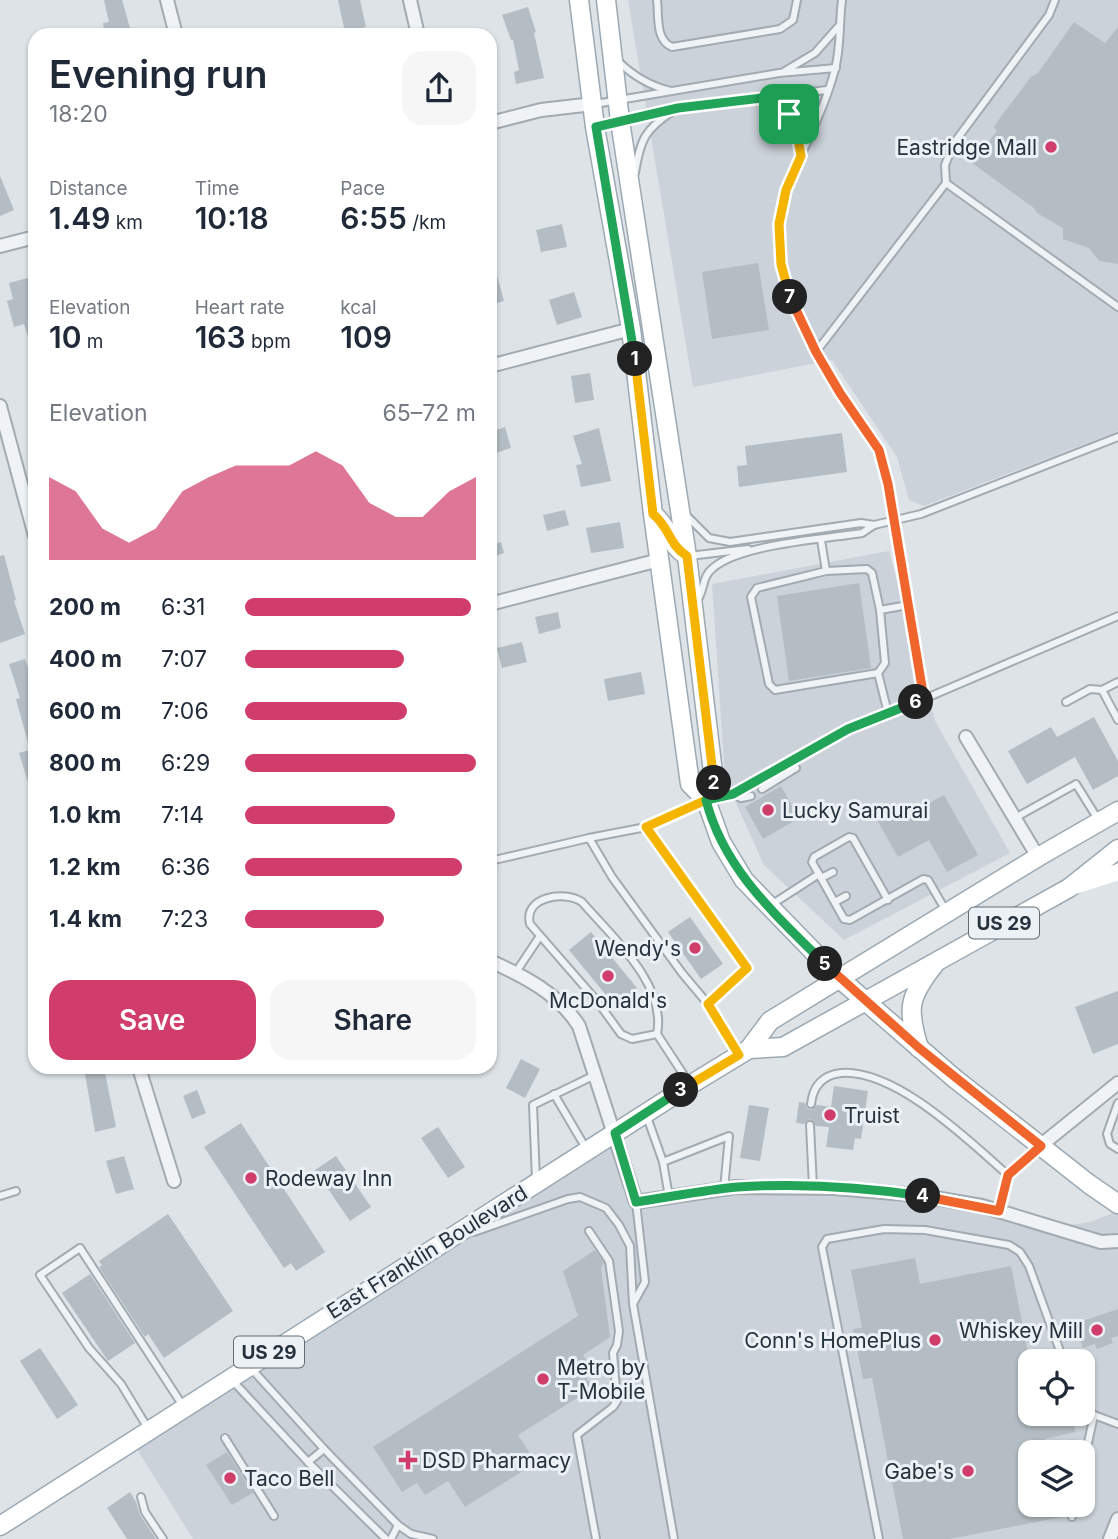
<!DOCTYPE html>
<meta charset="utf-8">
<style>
body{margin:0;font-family:Inter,sans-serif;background:#f6f6f7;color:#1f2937;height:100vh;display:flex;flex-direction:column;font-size:26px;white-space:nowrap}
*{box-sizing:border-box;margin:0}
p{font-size:23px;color:#747a83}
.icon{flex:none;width:38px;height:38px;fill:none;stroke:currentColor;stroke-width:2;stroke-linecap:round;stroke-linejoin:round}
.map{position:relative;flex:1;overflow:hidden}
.side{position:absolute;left:28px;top:28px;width:469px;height:1046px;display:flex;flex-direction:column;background:#fff;border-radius:21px;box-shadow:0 2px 5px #0004}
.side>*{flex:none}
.fabs{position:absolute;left:1018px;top:1349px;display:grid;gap:14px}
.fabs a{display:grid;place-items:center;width:77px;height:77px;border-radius:14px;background:#fff;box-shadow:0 2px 5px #0004;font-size:35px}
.pin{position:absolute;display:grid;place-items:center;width:60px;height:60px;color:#fff;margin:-30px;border-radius:14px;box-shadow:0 4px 10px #0006}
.km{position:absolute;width:35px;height:35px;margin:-18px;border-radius:50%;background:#222;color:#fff;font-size:19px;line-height:35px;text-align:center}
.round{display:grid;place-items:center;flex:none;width:74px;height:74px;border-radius:21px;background:#f6f6f7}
.head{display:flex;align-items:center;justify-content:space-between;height:119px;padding:0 21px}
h1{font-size:38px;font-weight:600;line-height:52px}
.metrics{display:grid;grid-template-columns:repeat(3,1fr);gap:10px;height:119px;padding:7px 21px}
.metrics div{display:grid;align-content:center}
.metrics b{font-size:30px;font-weight:600}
.metrics small{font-size:19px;font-weight:400}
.metrics p{font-size:19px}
.chart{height:196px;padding:14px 21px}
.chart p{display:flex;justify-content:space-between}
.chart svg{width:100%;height:126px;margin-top:7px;fill:#d13d6b;opacity:.7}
.primary-button{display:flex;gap:14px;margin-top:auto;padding:14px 21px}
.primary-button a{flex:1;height:80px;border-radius:21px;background:#d13d6b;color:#fff;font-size:28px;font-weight:600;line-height:80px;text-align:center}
.primary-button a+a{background:#f6f6f7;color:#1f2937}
ul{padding:0 21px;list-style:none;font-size:23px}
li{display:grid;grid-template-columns:112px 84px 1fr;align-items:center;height:52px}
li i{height:18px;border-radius:9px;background:#d13d6b}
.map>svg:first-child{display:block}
</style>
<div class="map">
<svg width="1118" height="1539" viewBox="0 0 1118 1539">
<rect width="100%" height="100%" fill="#dde3e7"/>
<g fill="#cbd2d9" fill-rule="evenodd">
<path d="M628 0H1118V431L924 506 909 500 897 457 832 360 693 387Z"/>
<path d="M889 551 935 721 1010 853 844 940 764 865 725 779 712 584Z"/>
<path d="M615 1133 636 1202 736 1187 917 1195 1056 1227 1090 1222 1118 1211V1519L1110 1539H193L132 1441ZM1031 1362H1083V1414H1031ZM1031 1452H1083V1505H1031Z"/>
</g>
<g fill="#b4bdc4">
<path d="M104 0H122L132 35H105L103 23 109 22Z"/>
<path d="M338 0H360L366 27 345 32Z"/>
<path d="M528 7 536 32 534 33 544 78 516 84 514 72 519 70 513 40H511L502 15Z"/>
<path d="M1074 22 1105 43 1118 27V264L1099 261 1089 248 1063 239V228L1037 213 1034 208 972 163 997 131 994 127 1002 115 1031 77 1038 73Z"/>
<path d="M0 176 14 210 0 216Z"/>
<path d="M562 224 567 247 541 252 536 230Z"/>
<path d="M758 263 769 330 712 339 702 272Z"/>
<path d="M490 265H494L504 301 490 305Z"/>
<path d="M31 277 35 293V349L32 350 24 324 14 327 7 301 13 299 9 283Z"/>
<path d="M574 292 582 317 557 325 549 300Z"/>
<path d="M590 373 594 400 575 403 571 376Z"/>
<path d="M505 427 511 448 490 455V432Z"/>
<path d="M599 428 611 481 581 487 576 465 582 464 573 436Z"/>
<path d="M842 433 847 472 739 487 737 466 747 465 745 446Z"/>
<path d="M565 510 569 525 547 531 543 515Z"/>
<path d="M620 522 624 548 591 553 586 528Z"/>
<path d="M501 542 504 553 490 558V545Z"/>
<path d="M4 555 16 600 14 601 25 634 0 643V556Z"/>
<path d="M859 583 871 668 789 681 777 596Z"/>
<path d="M558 612 561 628 539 634 535 617Z"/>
<path d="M522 642 527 662 502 668 497 648Z"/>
<path d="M25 659 35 688V795H32L19 753 30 750 16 699 20 698 9 664Z"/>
<path d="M641 672 645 694 608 701 604 679Z"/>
<path d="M1094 717 1118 761V776L1093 790 1075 757 1027 784 1008 751 1051 727 1057 737Z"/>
<path d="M781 786 799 818 763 839 745 807Z"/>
<path d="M944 795 978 855 947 872 929 840 898 857 875 816 898 803 906 816Z"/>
<path d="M690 917 723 964 701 979 668 932Z"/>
<path d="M591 932 637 988 615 1006 569 950Z"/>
<path d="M1118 991V1044L1093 1054 1075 1007Z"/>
<path d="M521 1059 540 1069 525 1098 506 1088Z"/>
<path d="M84 1068H104L116 1127 95 1132Z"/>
<path d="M834 1086 868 1091 861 1139 855 1138 853 1150 826 1147 829 1127 816 1126 810 1119 804 1124 796 1123 799 1102 805 1103 807 1108 811 1110 817 1105 831 1107Z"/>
<path d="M197 1090 206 1113 192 1119 183 1096Z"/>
<path d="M749 1105 769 1108 760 1161 740 1158Z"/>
<path d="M241 1123 325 1252 296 1271 291 1263 284 1268 204 1147Z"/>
<path d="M438 1127 465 1167 448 1178 421 1138Z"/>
<path d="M124 1156 134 1189 116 1194 106 1161Z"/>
<path d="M336 1156 371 1207 350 1221 315 1170Z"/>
<path d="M168 1214 233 1311 164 1358 148 1334 145 1337 99 1267 102 1266 99 1261Z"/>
<path d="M595 1250 604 1263 601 1268 610 1337 583 1355 588 1363 580 1368 593 1388 518 1435 536 1463 465 1507 448 1481 425 1495 417 1483 402 1492 373 1447 578 1316 563 1271Z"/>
<path d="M915 1258 920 1284 1011 1266 1031 1368V1414H1051L1052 1420 1072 1416 1075 1432 1045 1439 1048 1452H1031V1505H1058L1061 1517 950 1539H903L872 1378 863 1379 853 1329 862 1328 851 1270Z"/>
<path d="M90 1274 135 1343 108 1361 62 1293Z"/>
<path d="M1118 1309V1336L1111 1338 1113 1343 1097 1349 1095 1344 1083 1348 1074 1324Z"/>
<path d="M40 1348 78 1405 57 1419 20 1361Z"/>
<path d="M227 1452 253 1493 232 1505 206 1465Z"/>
<path d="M130 1492 136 1502 140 1515 156 1539H127L107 1508Z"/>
</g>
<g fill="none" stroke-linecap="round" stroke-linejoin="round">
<defs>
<g id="service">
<path d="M657 0C659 16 655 40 672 47L780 29 793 20 797 0"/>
<path d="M618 61C633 76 650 86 671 91"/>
<path d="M785 71 815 53 838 27"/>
<path d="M771 97C794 115 796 128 801 155"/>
<path d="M595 104 779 73 836 68"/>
<path d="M597 126 678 108 827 90"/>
<path d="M635 173C640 140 645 129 673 111"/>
<path d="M946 183 945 165 954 143 1049 15 1055 0"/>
<path d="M816 352 946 183 1118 307"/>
<path d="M686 515 709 538 730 542 861 523 874 525 921 514 1118 437"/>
<path d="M821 540 826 571 757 588 751 597 769 684 775 690 878 673 888 713"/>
<path d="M689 556 748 549"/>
<path d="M826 571 867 569 872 573 880 610"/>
<path d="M696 602C705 592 701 577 713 568 740 544 825 539 862 533L874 525"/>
<path d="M878 673 885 663 880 610 908 605"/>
<path d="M1118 682 1102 690 1118 720"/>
<path d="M924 699 1118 616"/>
<path d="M1066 702 1090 689 1102 690"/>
<path d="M762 789 796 768"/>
<path d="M733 794 741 798 751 796"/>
<path d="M1015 818 1076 784 1099 821"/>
<path d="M646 827 747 968 708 1004"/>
<path d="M490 861 589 838"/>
<path d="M821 878 833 872"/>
<path d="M888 900 853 838 849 837 814 857 812 862 844 919 850 920 923 879 928 880 946 911"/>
<path d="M835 902 846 896"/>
<path d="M771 905 819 874"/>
<path d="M516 972 540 936"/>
<path d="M657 1034 632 1039 621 1034 597 1001 530 924C523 897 564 890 582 902 612 937 667 984 657 1034L689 1083"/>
<path d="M739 1055 708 1004 682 973 612 877 589 838 646 827 706 800 733 794 848 729 924 699 888 484C885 473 884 458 878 448 868 430 854 413 842 395 821 365 802 331 790 297 755 204 814 151 835 69 841 47 839 22 842 0"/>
<path d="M554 1094 587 1150"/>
<path d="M1118 1103 1107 1134 1110 1144 1118 1149"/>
<path d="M811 1104C813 1086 823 1075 841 1073 896 1069 969 1141 1008 1175"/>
<path d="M646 1114 663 1162 729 1136 724 1189"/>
<path d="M810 1125 813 1187"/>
<path d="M663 1162 669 1197"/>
<path d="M536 1181 533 1105 595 1075"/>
<path d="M0 1196 16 1191"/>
<path d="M999 1211 1008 1175 1039 1147"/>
<path d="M589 1231 609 1261 619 1331 617 1345 613 1353 617 1401 613 1407 577 1435 596 1539"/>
<path d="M474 1232 568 1199 580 1197 606 1208 619 1225 630 1246 633 1304 674 1539"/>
<path d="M634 1302 645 1282 636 1202"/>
<path d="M250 1367 324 1449 398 1525 411 1534 433 1539"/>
<path d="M232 1380 308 1462 386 1539"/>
<path d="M1083 1406 1094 1415 1118 1424"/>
<path d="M149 1430 121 1384 89 1348 40 1275 80 1248 183 1406"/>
<path d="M225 1438 274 1516"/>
<path d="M308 1462 324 1449"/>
<path d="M1083 1466 1094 1415"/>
<path d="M141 1497 145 1512 163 1539"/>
<path d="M1072 1517 1075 1505"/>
<path d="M391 1539 398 1525"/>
<path d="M879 1539 822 1247 827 1239 884 1229 925 1230 1009 1245 1020 1252 1029 1266 1064 1362"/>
</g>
<g id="minor">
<path d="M167 0 176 35"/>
<path d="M410 0 418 35"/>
<path d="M490 123 541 110 593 104"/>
<path d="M0 246 35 237"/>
<path d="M490 366 631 329"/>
<path d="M0 406 35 536"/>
<path d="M490 604 659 560"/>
<path d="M966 737 1038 857"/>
<path d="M490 961C524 976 559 994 579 1026L636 1202 736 1187 834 1188 917 1195 982 1206 1101 1242 1118 1241"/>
<path d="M139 1068 174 1181"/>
<path d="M1040 1146 1118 1083"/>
<path d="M1110 1539 1118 1519"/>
</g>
<g id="primary">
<path d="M579 0 595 127 631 329 653 514 690 784 706 800 721 842 744 880 840 979 954 1078 1089 1184 1118 1204"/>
<path d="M606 0 620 121 687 556 714 781 706 800"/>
<path d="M653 514C670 528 669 545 687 556"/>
<path d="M919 1048C907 1009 908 998 934 965"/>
<path d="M749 1049 783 1047 1069 888 1118 849"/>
<path d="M0 1526 690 1085 749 1049 770 1021 1038 857 1118 811"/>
</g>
</defs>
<use href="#service" stroke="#a2abb1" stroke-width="10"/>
<use href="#minor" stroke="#a2abb1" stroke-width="16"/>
<use href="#primary" stroke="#9ca9b3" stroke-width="21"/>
<use href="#service" stroke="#f0f3f6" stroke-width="6"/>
<use href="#minor" stroke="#f0f3f6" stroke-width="12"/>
<path stroke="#fff" stroke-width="16" d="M1075 886 1118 872"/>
<use href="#primary" stroke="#fff" stroke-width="18"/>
</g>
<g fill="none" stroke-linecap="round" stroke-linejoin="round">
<defs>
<path id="split-1" d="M635 359 596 127 678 108 771 97 789 114"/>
<path id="split-2" d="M635 359 653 514C670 528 669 545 687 556L714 783"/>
<path id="split-3" d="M681 1090 739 1055 708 1004 747 968 646 827 706 800 714 783"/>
<path id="split-4" d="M681 1090 615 1133 636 1202C670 1197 704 1190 738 1187 799 1183 863 1187 923 1196"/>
<path id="split-5" d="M825 964 919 1048 1041 1146 1008 1175 999 1211 923 1196"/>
<path id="split-6" d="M825 964C776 915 724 870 706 800L733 794 848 729 916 702"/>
<path id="split-7" d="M790 297 816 352 840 393 879 450 888 484 924 699 916 702"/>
<path id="split-8" d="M789 114 797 133 801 156 786 190 779 224 781 264 790 297"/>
</defs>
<use href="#split-1" stroke="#fff" stroke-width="14"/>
<use href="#split-2" stroke="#fff" stroke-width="14"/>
<use href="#split-3" stroke="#fff" stroke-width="14"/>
<use href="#split-4" stroke="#fff" stroke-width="14"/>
<use href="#split-5" stroke="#fff" stroke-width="14"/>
<use href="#split-6" stroke="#fff" stroke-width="14"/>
<use href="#split-7" stroke="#fff" stroke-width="14"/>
<use href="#split-8" stroke="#fff" stroke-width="14"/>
<use href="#split-1" stroke="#22a559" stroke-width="9"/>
<use href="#split-2" stroke="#f5b400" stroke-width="9"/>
<use href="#split-3" stroke="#f5b400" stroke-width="9"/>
<use href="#split-4" stroke="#22a559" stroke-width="9"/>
<use href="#split-5" stroke="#f0652b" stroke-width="9"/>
<use href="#split-6" stroke="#22a559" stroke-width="9"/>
<use href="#split-7" stroke="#f0652b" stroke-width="9"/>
<use href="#split-8" stroke="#f5b400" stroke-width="9"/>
</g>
<g fill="#d13d6b" stroke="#ecf1f5" stroke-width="2.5">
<circle cx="1051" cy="147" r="7"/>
<circle cx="768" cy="810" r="7"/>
<circle cx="695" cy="948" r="7"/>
<circle cx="608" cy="976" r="7"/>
<circle cx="830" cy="1115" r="7"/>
<circle cx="251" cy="1178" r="7"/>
<circle cx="1097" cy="1330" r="7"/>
<circle cx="935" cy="1340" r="7"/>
<circle cx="543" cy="1379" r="7"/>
<path d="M404.5 1449.5h7v7h7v7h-7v7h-7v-7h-7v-7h7z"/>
<circle cx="968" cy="1471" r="7"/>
<circle cx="230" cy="1478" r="7"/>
</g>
<g text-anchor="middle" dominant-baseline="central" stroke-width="6" stroke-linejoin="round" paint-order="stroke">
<g fill="#ecf1f5" stroke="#616c75" stroke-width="2">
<rect x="969" y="907.5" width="70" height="31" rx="5"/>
<rect x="234" y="1336.5" width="70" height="31" rx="5"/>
</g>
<g font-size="19" font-weight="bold" fill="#26333e">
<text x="1004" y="923">US 29</text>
<text x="269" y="1352">US 29</text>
</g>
<g font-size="21" fill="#26333e" stroke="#ecf1f5" text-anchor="start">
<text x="1037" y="147" text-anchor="end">Eastridge Mall</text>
<text x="782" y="810">Lucky Samurai</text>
<text x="681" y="948" text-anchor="end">Wendy's</text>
<text x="608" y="1000" text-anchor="middle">McDonald's</text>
<text x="844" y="1115">Truist</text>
<text x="265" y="1178">Rodeway Inn</text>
<text x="1083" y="1330" text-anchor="end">Whiskey Mill</text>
<text x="921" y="1340" text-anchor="end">Conn's HomePlus</text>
<text x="557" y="1367">Metro by<tspan x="557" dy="24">T-Mobile</tspan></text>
<text x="422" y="1460">DSD Pharmacy</text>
<text x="954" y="1471" text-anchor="end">Gabe's</text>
<text x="244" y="1478">Taco Bell</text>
</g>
<g font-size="21" fill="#26333e" stroke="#ecf1f5">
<text transform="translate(427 1252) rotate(-32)">East Franklin Boulevard</text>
</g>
</g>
</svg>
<div class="fabs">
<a><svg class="icon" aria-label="locate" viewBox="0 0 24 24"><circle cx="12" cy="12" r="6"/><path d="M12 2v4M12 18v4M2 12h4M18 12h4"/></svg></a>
<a><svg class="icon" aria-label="layers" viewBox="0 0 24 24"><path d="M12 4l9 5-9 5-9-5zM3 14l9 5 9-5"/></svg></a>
</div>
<div class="pin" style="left:789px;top:114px;background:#1e9e55"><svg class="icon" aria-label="arrive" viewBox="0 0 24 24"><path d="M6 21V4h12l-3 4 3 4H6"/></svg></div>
<b class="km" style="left:635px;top:359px">1</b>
<b class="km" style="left:714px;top:783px">2</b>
<b class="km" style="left:681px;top:1090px">3</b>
<b class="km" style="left:923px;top:1196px">4</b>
<b class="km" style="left:825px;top:964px">5</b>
<b class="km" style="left:916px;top:702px">6</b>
<b class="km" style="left:790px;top:297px">7</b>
<section class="side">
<div class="head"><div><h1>Evening run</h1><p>18:20</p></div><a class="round"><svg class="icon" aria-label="share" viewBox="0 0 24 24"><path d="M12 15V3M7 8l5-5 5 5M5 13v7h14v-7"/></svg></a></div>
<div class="metrics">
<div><p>Distance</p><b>1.49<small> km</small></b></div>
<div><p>Time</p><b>10:18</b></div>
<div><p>Pace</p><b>6:55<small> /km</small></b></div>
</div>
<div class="metrics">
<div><p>Elevation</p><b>10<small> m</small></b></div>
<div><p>Heart rate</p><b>163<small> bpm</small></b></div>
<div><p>kcal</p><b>109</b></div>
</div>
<div class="chart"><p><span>Elevation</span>65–72 m</p>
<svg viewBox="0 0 160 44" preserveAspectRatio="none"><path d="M0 44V15L10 20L20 33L30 38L40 33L50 20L60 15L70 11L80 11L90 11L100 6L110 11L120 24L130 29L140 29L150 20L160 15V44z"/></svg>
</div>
<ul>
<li><b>200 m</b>6:31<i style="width:98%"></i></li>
<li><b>400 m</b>7:07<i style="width:69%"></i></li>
<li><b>600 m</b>7:06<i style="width:70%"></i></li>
<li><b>800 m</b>6:29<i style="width:100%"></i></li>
<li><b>1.0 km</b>7:14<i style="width:65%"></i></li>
<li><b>1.2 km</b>6:36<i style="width:94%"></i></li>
<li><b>1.4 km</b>7:23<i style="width:60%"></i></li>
</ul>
<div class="primary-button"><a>Save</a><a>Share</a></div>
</section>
</div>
